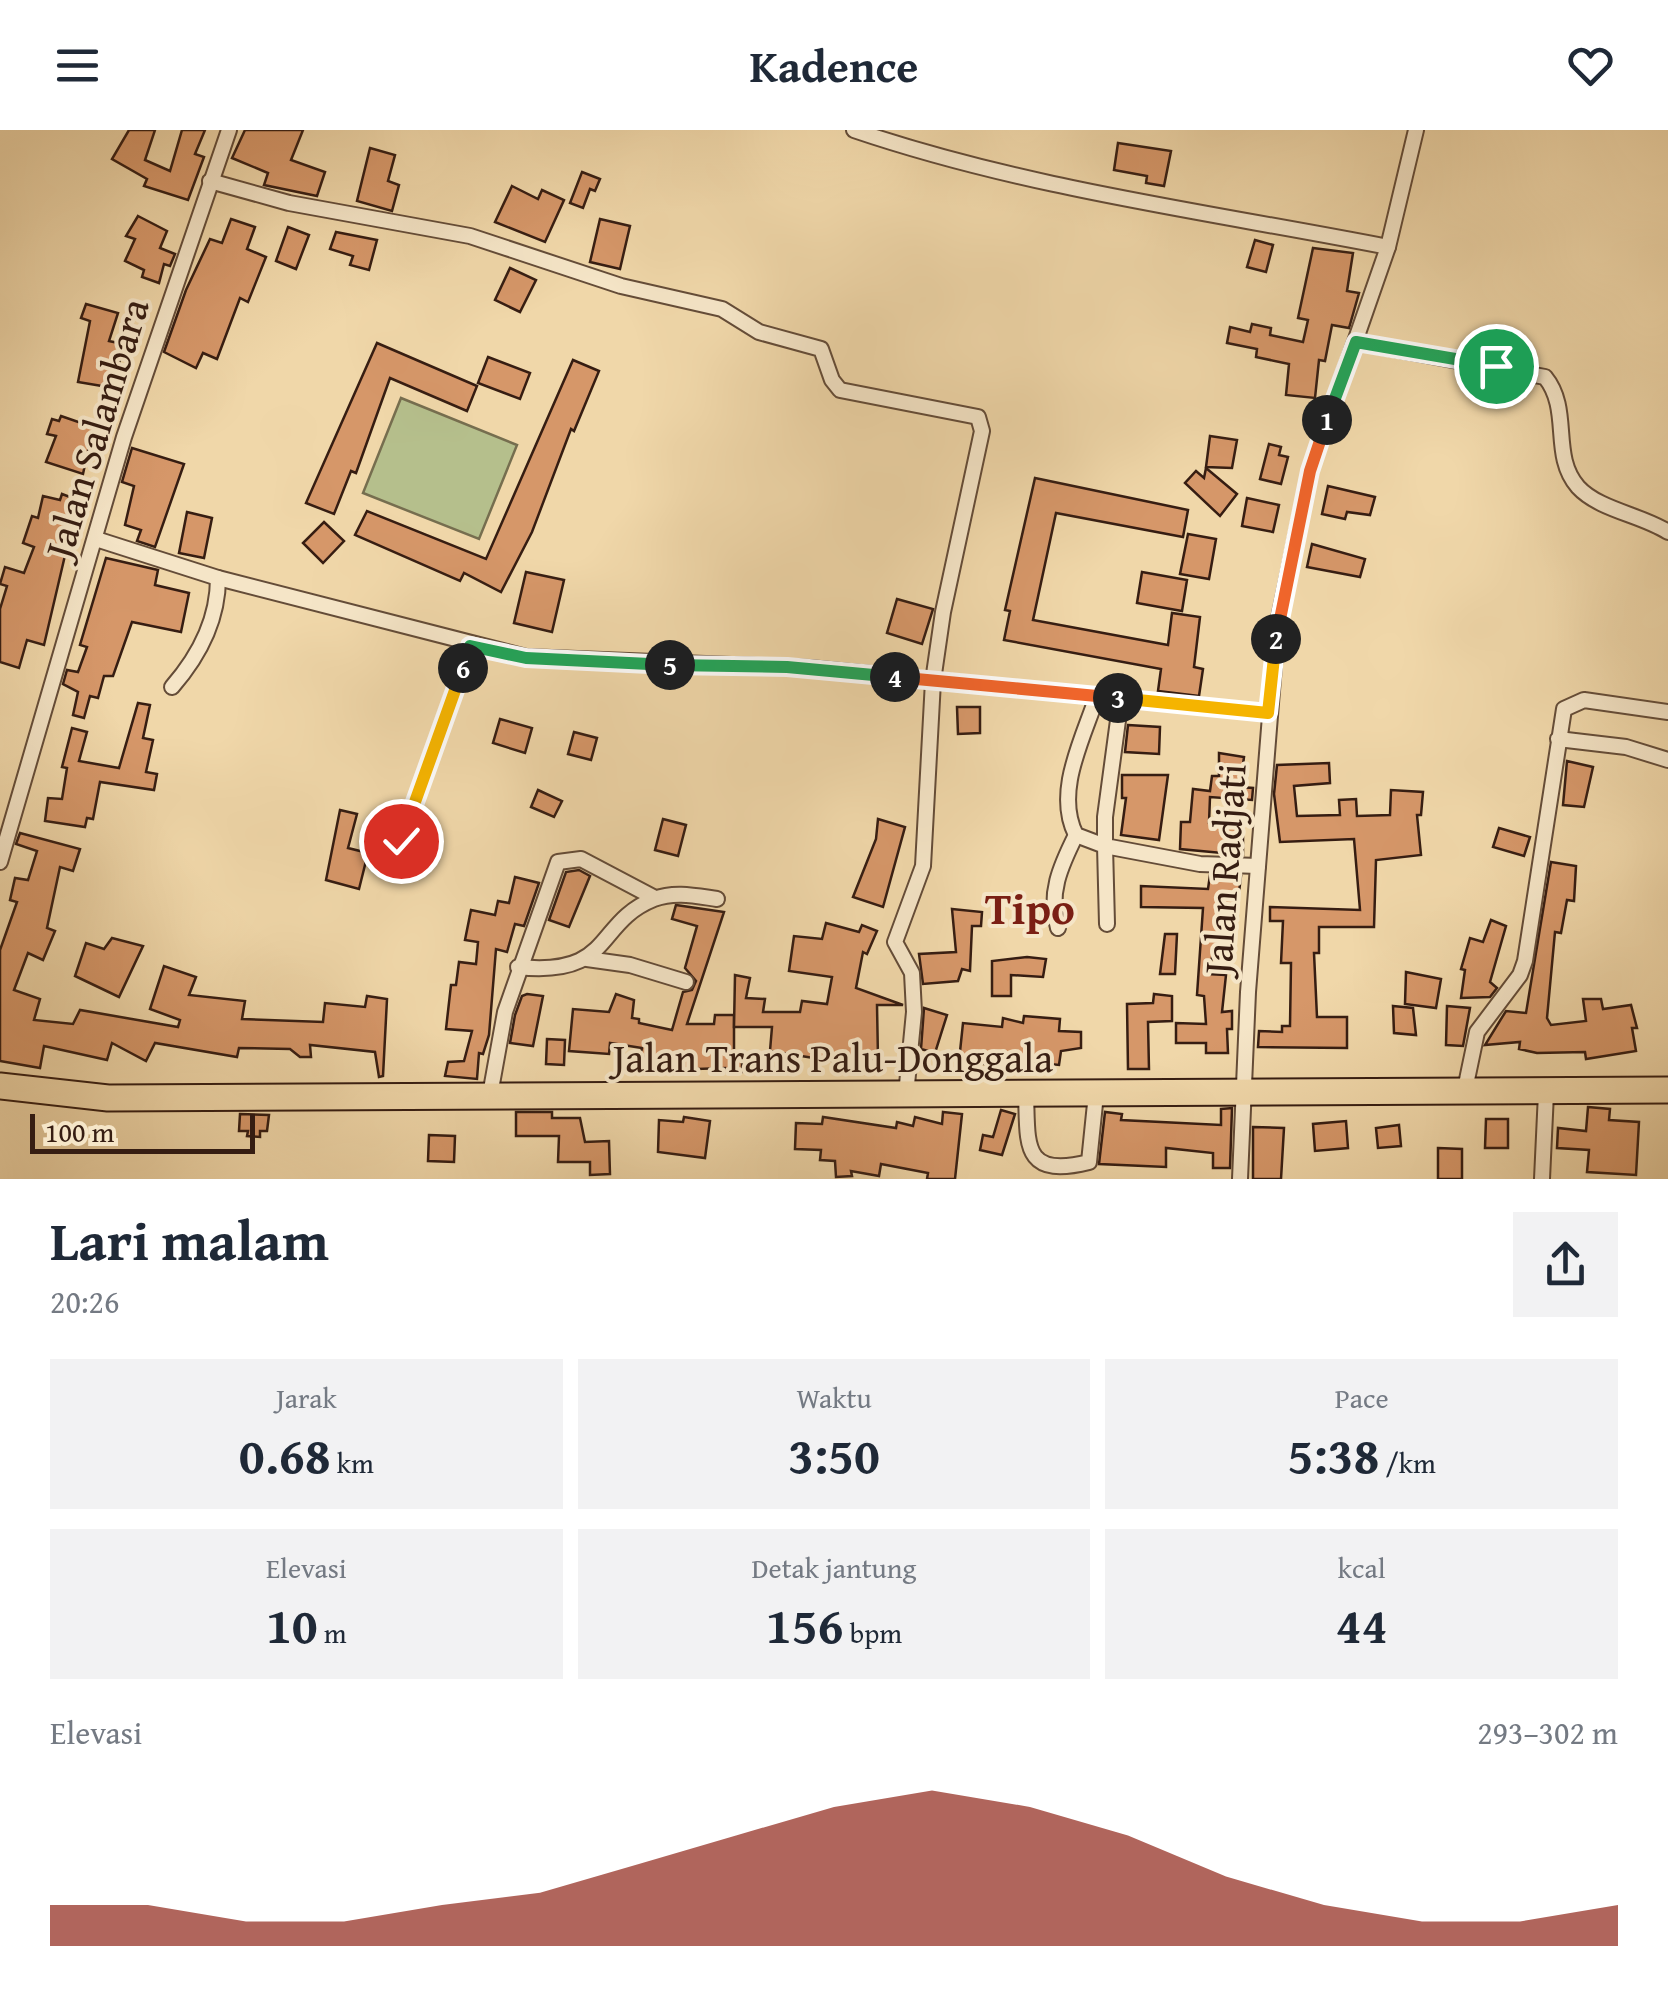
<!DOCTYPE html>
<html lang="id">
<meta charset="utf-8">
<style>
body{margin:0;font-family:"Gentium Book Plus",serif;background:#f2f2f3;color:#1f2937;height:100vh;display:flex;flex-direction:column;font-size:38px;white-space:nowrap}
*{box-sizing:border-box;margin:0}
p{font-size:32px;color:#747a83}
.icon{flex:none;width:55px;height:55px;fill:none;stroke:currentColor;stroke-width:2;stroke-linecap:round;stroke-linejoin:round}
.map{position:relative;height:1049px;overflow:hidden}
.panel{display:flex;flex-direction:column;background:#fff;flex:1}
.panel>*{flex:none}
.scale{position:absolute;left:30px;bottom:25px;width:225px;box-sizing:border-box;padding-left:10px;border:5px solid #361d12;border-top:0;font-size:28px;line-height:35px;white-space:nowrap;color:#361d12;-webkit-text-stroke:8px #f5e5c7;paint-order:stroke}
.pin{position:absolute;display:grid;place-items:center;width:85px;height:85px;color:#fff;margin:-42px;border:5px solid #fff;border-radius:50%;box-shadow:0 2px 10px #0007}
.km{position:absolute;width:50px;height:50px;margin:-25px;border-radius:50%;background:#222;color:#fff;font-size:28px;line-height:50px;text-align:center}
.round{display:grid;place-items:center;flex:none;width:105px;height:105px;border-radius:0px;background:#f2f2f3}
.headline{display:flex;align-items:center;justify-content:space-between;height:170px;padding:0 50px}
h1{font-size:55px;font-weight:600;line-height:75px}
.figures{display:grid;grid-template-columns:repeat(3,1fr);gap:15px;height:170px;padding:10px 50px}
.figures div{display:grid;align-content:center;border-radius:0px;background:#f2f2f3;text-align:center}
.figures b{font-size:50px;font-weight:600}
.figures small{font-size:28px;font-weight:400}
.figures p{font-size:28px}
.chart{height:280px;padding:20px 50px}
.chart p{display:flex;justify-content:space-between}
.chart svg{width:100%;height:180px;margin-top:10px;fill:#8f2418;opacity:.7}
header{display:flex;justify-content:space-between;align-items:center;height:130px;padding:0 50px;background:#fff;font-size:45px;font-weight:600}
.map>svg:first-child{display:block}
</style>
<header><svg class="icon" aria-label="menu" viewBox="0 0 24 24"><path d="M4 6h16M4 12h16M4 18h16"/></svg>Kadence<svg class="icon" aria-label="heart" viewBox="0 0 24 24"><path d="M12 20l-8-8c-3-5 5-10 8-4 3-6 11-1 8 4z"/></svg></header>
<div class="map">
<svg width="1668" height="1049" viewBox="0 0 1668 1049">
<rect width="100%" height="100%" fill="#f0d7a9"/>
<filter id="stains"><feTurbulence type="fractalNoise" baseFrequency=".002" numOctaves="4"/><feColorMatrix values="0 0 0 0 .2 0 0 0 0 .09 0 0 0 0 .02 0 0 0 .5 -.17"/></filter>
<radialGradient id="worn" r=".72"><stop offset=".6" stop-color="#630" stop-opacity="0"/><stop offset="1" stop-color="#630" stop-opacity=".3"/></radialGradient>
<path fill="#b5bf8c" stroke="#766e4f" stroke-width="2.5" d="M401 268 517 315 479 409 363 363Z"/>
<g fill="#d69769" stroke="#361d12" stroke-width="2.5">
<path d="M129 0H155L145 30 170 41 182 0H205L195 24 204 27 188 70 144 56 147 49 112 29Z"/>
<path d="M245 0H303L291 30 325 42 317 66 264 55 268 43 232 28Z"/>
<path d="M1118 13 1171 21 1164 56 1146 53 1147 46 1114 40Z"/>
<path d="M370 18 395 25 388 51 399 55 392 81 357 71Z"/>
<path d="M582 42 600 49 595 61 590 59 583 78 570 73Z"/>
<path d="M512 56 538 69 542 60 564 70 545 112 495 92Z"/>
<path d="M138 86 167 101 160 118 175 124 170 136 164 134 159 153 142 147 144 140 125 131 135 109 126 106Z"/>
<path d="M231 89 255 97 247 119 266 127 248 172 240 168 217 229 203 223 196 238 164 222 186 160 210 109 222 113Z"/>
<path d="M600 89 630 96 620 139 590 132Z"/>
<path d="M288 97 309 105 296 139 276 131Z"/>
<path d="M336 102 377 110 369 140 350 135 353 126 330 119Z"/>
<path d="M1255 110 1273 115 1266 142 1247 137Z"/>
<path d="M1313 118 1353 123 1347 161 1359 163 1349 198 1332 195 1325 231 1319 230 1315 268 1286 265 1289 234 1256 227 1257 219 1227 213 1230 197 1250 202 1252 194 1271 198 1270 205 1303 212 1308 190 1298 188Z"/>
<path d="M510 138 536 150 520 182 495 170Z"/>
<path d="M86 174 118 183 109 211 123 214 114 258 78 252 90 191 81 188Z"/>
<path d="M377 213 477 256 467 281 390 248 356 343 351 341 334 384 306 373Z"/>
<path d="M488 227 530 243 520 269 478 253Z"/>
<path d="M573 230 599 241 574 301 571 299 532 402 501 462 464 443 460 451 355 405 367 381 486 429Z"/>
<path d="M61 286 93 297 83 344 46 332 56 306 47 304 52 289 59 291Z"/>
<path d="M1210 306 1237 310 1232 338 1206 337Z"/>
<path d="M1269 314 1281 317 1279 325 1288 327 1281 354 1260 349Z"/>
<path d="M132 318 184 334 155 417 137 411 141 400 125 395 134 356 122 352Z"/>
<path d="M1206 338 1237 364 1220 386 1185 353 1196 341 1204 348Z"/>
<path d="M1035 348 1188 380 1183 407 1056 383 1033 490 1168 515 1172 483 1200 487 1194 537 1203 539 1199 566 1158 561 1161 539 1004 510 1010 481 1005 480Z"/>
<path d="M1328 356 1375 367 1370 385 1347 382 1345 389 1322 384Z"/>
<path d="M62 364 78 370 44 515 27 510 19 538 0 532V479L7 456 0 454 5 437 24 443 34 417 23 413 32 386 38 388 43 366 60 370Z"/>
<path d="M1247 368 1279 375 1273 402 1242 396Z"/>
<path d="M187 382 212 388 204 428 179 423Z"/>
<path d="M324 392 344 411 323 433 303 413Z"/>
<path d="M1188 404 1216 409 1209 449 1180 444Z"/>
<path d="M1312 414 1365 429 1360 447 1307 437Z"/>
<path d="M106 428 158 440 155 455 189 463 181 502 132 492 113 546H104L98 568 90 566 84 588 73 585 78 562 63 554 67 540 78 542 87 517 80 515Z"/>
<path d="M526 442 564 450 552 502 514 493Z"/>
<path d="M1142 442 1187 450 1182 481 1137 473Z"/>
<path d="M897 469 933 479 922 514 887 503Z"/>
<path d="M138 573 150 575 143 608 153 610 146 642 157 644 154 660 100 652 93 689 87 688 85 697 45 691 48 668 62 669 67 638 62 637 72 598 87 602 79 631 119 638Z"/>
<path d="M957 577H980V603L958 604Z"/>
<path d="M500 589 532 598 525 623 493 613Z"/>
<path d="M1128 595 1160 597 1159 624 1125 622Z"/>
<path d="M574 602 597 608 591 630 568 624Z"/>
<path d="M1219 623 1244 627 1240 657 1253 658 1252 670 1210 667 1209 693 1243 698V725L1180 719 1181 692H1190L1193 659 1210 661 1212 646H1219Z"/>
<path d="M1567 631 1593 637 1584 677 1563 675Z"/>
<path d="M1329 633 1330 653 1294 656 1297 686 1340 685 1339 670 1356 669 1357 686 1390 685 1391 660 1423 662 1421 685H1417L1421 725 1376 730 1374 797H1319V823H1314L1317 887H1347V918L1258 917 1259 901 1282 902V896H1290L1291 833H1281L1283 791H1270V777L1360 780 1354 709 1280 712 1274 664 1277 635Z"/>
<path d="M1122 645H1168L1159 710 1121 705 1126 668H1122Z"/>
<path d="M538 660 562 671 554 687 531 677Z"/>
<path d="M340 680 357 684 348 718 368 723 359 759 326 750Z"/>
<path d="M663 689 686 695 678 726 655 720Z"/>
<path d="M878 689 905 697 883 777 853 767 876 709Z"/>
<path d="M1499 698 1530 707 1524 726 1493 717Z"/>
<path d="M20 703 80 719 73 741 60 737 47 798 55 801 43 830 28 823 14 860 40 869 34 890 73 894 80 880 178 897 180 890 150 879 164 836 196 847 189 865 245 871 242 889 323 892 325 873 365 877 367 866 387 869 383 946 379 947 375 922 310 915 311 927H300L290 919 239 918 237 927 155 913 146 931 112 913 107 930 44 916 40 938 0 931V820L17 772 10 770 15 748 28 750 37 721 16 714Z"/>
<path d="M1551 732 1576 736 1574 771 1567 770 1561 803 1555 802 1547 888 1551 895 1586 891 1583 869H1601L1603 879 1631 875 1637 898H1632L1636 921 1586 929 1585 922 1537 923 1519 919 1520 912 1485 915 1506 881 1526 883Z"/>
<path d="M579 740 590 746 569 797 549 790 566 742Z"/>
<path d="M1210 745 1241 746 1235 795H1226L1219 819H1214L1208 844 1226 845 1222 882 1232 881V899H1227L1228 923H1206V913H1176V893L1206 894 1204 866 1197 865 1203 778 1141 777V756L1208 759Z"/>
<path d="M515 747 539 753 524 796 515 794 507 822 496 819 489 905 483 924 479 923 477 949 445 946 448 932 464 931 472 901 446 899 451 855H456L459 832 476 834 478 812 465 810 471 780 495 785 498 771 509 773Z"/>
<path d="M676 775 724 782 687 894H714L715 885H734V923H742V942H725V938L667 940 665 930 640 926 642 918 610 913 609 924 569 921 573 879 609 882 616 864 634 870 632 888 639 889V893L672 900 683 862 692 860 696 851 685 838 697 796 672 789Z"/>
<path d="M952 779 982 782 981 796H972L970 841 962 839 958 851 923 854 919 824 956 822Z"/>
<path d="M1491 790 1506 796 1490 852 1497 858 1490 867 1461 868 1465 840 1461 839 1470 808 1483 812Z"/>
<path d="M826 793 859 802 862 795 877 801 867 824 863 822 856 858 903 875H877L878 929H852L851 934 770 921 772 897H734L735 845 750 848 746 868 765 869 763 882H800L802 871 827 874 832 847 789 841 794 806 822 809Z"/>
<path d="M1165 804H1177L1175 844H1160Z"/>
<path d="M112 808 143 816 119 867 75 846 86 813 104 819Z"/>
<path d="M1027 827 1046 829 1043 847 1011 845V866H992V831Z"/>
<path d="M1406 842 1441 849 1436 878 1405 874Z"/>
<path d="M527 864 543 866 533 916 510 913 515 885 522 866Z"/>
<path d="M1154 864 1172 866V891L1148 892 1149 939H1128L1127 874 1153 873Z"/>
<path d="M1393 876 1413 878 1416 905 1394 903Z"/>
<path d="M1447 876 1470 878 1463 916 1446 915Z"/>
<path d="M924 878 947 885 935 923 921 919Z"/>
<path d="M1024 886 1060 889 1059 901 1081 902V918L1061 921 1059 935 994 928 993 935 959 931 963 893 1002 897 1003 888 1023 893Z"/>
<path d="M547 909 565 910 564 935 546 934Z"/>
<path d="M1588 977 1610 979 1609 990 1639 992 1636 1045 1587 1042 1589 1020 1557 1018 1558 998 1586 1001Z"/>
<path d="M1232 978 1230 1038H1213V1023L1166 1018V1037L1099 1034 1105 982 1122 984 1121 990 1221 995V979Z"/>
<path d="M1001 980 1015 984 1002 1025 980 1020 983 1005 993 1007Z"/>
<path d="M516 982H552V988H580L585 1012 609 1011 610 1044 590 1045V1032H558L559 1006H516Z"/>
<path d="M943 982 962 984 955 1049H927L928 1043 881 1034 879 1046 851 1041 852 1046 836 1047 835 1031 820 1030 821 1020 795 1019 796 993 822 994 823 987 896 998 897 992 913 996 915 987 942 994Z"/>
<path d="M240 984 269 985 267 1001H260V1007L247 1006 248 1001H239Z"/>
<path d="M684 987 710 991 705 1028 658 1022 659 990 683 992Z"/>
<path d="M1486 989H1508V1018H1485Z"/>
<path d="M1346 991 1348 1018 1315 1021 1313 994Z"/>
<path d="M1399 995 1401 1016 1378 1018 1376 998Z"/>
<path d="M1253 997 1284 998 1281 1049H1253Z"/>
<path d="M429 1005 455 1006 454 1032 428 1031Z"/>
<path d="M1438 1018 1462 1019V1049H1438Z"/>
</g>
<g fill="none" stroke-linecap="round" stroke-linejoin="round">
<defs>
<g id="street">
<path d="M854 0C1028 59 1209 82 1388 117"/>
<path d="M210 51 289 73 470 106 621 156 722 179 759 202 821 219 832 250 840 260 978 287 982 301 943 482 933 551 923 736 895 812 912 843 914 882 906 965"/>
<path d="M1356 212 1545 247C1572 280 1550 325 1578 357 1599 380 1642 385 1668 402"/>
<path d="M96 409 218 448 526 527 810 538 1267 583"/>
<path d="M172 557C199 526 218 490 218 448"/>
<path d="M1097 566C1083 609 1054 662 1076 705L1105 716 1107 794"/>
<path d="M1121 568 1105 687V716L1200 734 1258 736"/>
<path d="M1558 609 1626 617 1668 630"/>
<path d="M401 711 470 517"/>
<path d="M0 732 124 307 229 0"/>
<path d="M1058 798C1048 764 1060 737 1076 705"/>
<path d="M587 829 630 835 686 852"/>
<path d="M518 837C614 847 594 793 654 769 675 761 696 766 717 769"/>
<path d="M1026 964C1028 1013 1021 1049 1089 1032L1096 964"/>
<path d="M1464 964 1477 902 1520 845 1525 831 1564 579 1584 570 1668 582"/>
<path d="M490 965 505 882 558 732 581 729 655 768"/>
<path d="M1240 1049 1248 862 1277 498 1310 341 1388 117 1416 0"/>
<path d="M1542 1049 1546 963"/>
</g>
<path id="highway" d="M0 956 108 968 1668 960"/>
</defs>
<use href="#street" stroke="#644c38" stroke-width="18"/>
<use href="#highway" stroke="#361d12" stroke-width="29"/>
<use href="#street" stroke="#f5e5c7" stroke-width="14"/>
<use href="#highway" stroke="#f0d7a9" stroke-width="25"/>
</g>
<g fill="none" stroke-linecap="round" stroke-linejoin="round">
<defs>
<path id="split-1" d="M1327 290 1356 212 1496 236"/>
<path id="split-2" d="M1276 509 1310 341 1327 290"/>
<path id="split-3" d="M1118 568 1268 583 1276 509"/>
<path id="split-4" d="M895 547 1118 568"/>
<path id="split-5" d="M670 535 787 537 895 547"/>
<path id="split-6" d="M463 538 470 516 526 528 670 535"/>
<path id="split-7" d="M401 711 463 538"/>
</defs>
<use href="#split-1" stroke="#fff" stroke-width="20"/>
<use href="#split-2" stroke="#fff" stroke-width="20"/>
<use href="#split-3" stroke="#fff" stroke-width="20"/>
<use href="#split-4" stroke="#fff" stroke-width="20"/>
<use href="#split-5" stroke="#fff" stroke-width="20"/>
<use href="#split-6" stroke="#fff" stroke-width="20"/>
<use href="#split-7" stroke="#fff" stroke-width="20"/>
<use href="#split-1" stroke="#22a559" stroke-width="12"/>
<use href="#split-2" stroke="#f0652b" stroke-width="12"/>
<use href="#split-3" stroke="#f5b400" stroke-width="12"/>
<use href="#split-4" stroke="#f0652b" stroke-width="12"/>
<use href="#split-5" stroke="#22a559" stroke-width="12"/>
<use href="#split-6" stroke="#22a559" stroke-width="12"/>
<use href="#split-7" stroke="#f5b400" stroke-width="12"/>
</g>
<g text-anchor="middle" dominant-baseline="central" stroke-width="8" stroke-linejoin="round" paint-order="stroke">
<g font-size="40" fill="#361d12" stroke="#f5e5c7">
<text transform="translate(96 298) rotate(-73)">Jalan Salambara</text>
<text transform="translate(1224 739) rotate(-86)">Jalan Radjati</text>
<text x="833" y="927">Jalan Trans Palu-Donggala</text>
</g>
<g font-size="45" font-weight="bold" fill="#7a1f14" stroke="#f5e5c7">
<text x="1030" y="777">Tipo</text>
</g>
</g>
<rect width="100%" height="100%" filter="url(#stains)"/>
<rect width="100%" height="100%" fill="url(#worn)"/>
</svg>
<div class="scale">100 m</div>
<div class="pin" style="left:1496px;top:236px;background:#1e9e55"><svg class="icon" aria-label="arrive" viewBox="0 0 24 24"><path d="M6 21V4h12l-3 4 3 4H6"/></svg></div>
<div class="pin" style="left:401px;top:711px;background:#d93025"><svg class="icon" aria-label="check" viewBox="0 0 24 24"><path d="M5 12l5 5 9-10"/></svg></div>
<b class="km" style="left:1327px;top:290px">1</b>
<b class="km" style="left:1276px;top:509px">2</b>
<b class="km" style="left:1118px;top:568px">3</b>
<b class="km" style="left:895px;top:547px">4</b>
<b class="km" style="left:670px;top:535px">5</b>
<b class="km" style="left:463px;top:538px">6</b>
</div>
<section class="panel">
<div class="headline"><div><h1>Lari malam</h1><p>20:26</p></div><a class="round"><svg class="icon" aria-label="share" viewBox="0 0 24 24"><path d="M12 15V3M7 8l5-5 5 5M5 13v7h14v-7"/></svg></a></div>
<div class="figures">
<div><p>Jarak</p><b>0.68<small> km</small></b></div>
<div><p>Waktu</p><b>3:50</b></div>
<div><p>Pace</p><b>5:38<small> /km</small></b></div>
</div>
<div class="figures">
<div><p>Elevasi</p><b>10<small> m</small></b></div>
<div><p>Detak jantung</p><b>156<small> bpm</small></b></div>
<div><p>kcal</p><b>44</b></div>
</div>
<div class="chart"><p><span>Elevasi</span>293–302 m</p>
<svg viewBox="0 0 160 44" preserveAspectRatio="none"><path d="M0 44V34L10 34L20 38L30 38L40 34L50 31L60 24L70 17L80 10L90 6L100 10L110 17L120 27L130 34L140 38L150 38L160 34V44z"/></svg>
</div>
</section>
